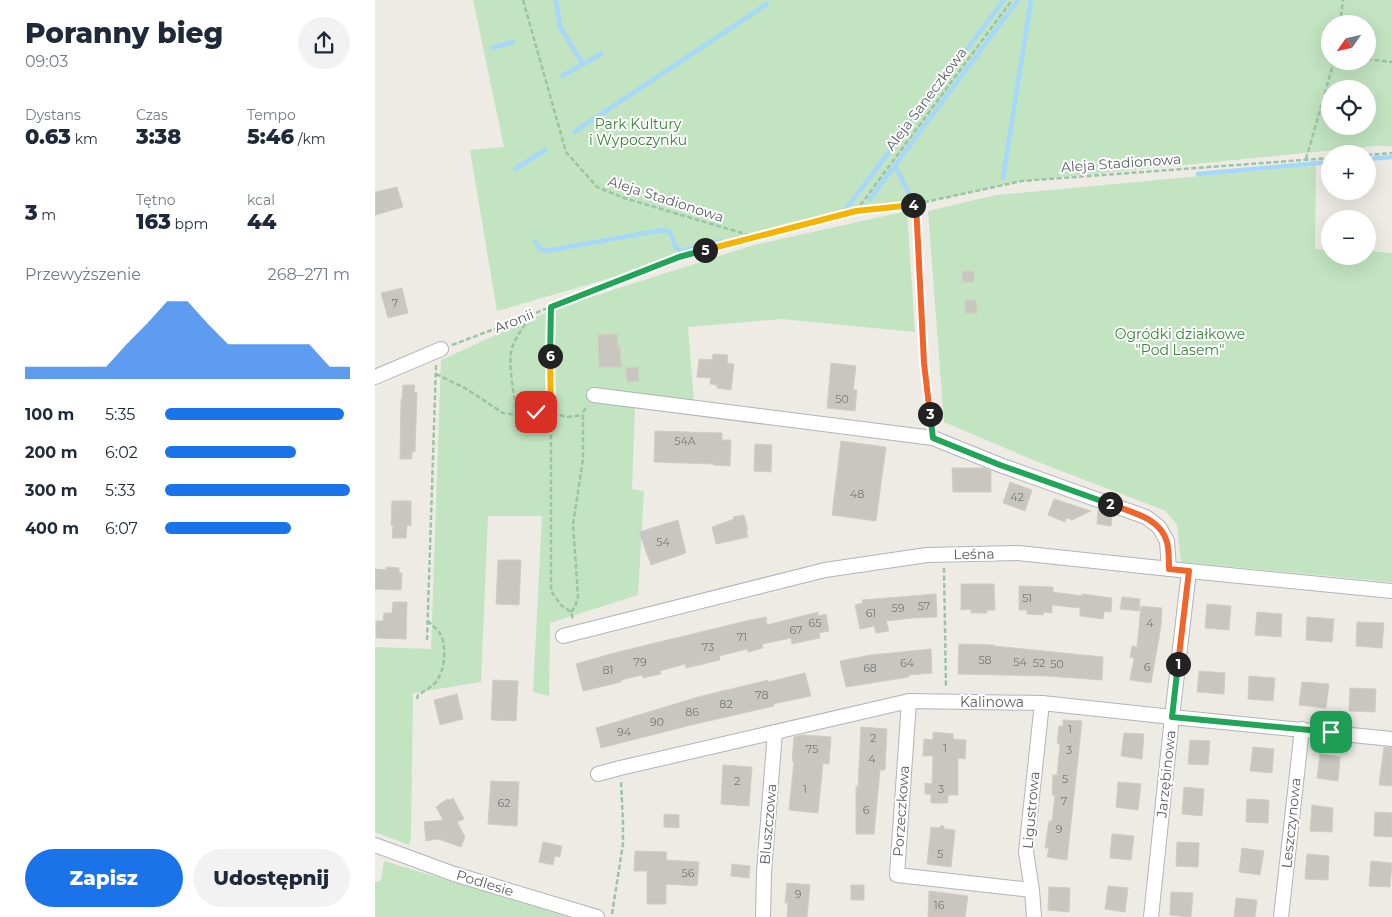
<!DOCTYPE html>
<html lang="pl">
<meta charset="utf-8">
<style>
body{margin:0;font-family:Montserrat,sans-serif;background:#f2f2f3;color:#1f2937;height:100vh;display:flex;flex-direction:column;font-size:19px;white-space:nowrap}
*{box-sizing:border-box;margin:0}
p{font-size:16px;color:#747a83}
.icon{flex:none;width:28px;height:28px;fill:none;stroke:currentColor;stroke-width:2;stroke-linecap:round;stroke-linejoin:round}
.map{position:relative;flex:1;overflow:hidden}
.details{display:flex;flex-direction:column;background:#fff;width:375px}
.details>*{flex:none}
.needle{width:32px;rotate:236deg}
.buttons{position:absolute;left:946px;top:15px;display:grid;gap:10px}
.buttons a{display:grid;place-items:center;width:55px;height:55px;border-radius:50%;background:#fff;box-shadow:0 5px 20px #0002;font-size:25px}
.pin{position:absolute;display:grid;place-items:center;width:42px;height:42px;color:#fff;margin:-21px;border-radius:10px;box-shadow:0 2px 8px #0006}
.km{position:absolute;width:25px;height:25px;margin:-12px;border-radius:50%;background:#222;color:#fff;font-size:14px;line-height:25px;text-align:center}
.round{display:grid;place-items:center;flex:none;width:52px;height:52px;border-radius:26px;background:#f2f2f3}
.headline{display:flex;align-items:center;justify-content:space-between;height:85px;padding:0 25px}
h1{font-size:28px;font-weight:800;line-height:38px}
.metrics{display:grid;grid-template-columns:repeat(3,1fr);gap:8px;height:85px;padding:5px 25px}
.metrics div{display:grid;align-content:center}
.metrics b{font-size:21px;font-weight:800}
.metrics small{font-size:14px;font-weight:400}
.metrics p{font-size:14px}
.chart{height:140px;padding:10px 25px}
.chart p{display:flex;justify-content:space-between}
.chart svg{width:100%;height:90px;margin-top:5px;fill:#1a73e8;opacity:.7}
.cta{display:flex;gap:10px;margin-top:auto;padding:10px 25px}
.cta a{flex:1;height:58px;border-radius:30px;background:#1a73e8;color:#fff;font-size:20px;font-weight:800;line-height:58px;text-align:center}
.cta a+a{background:#f2f2f3;color:#1f2937}
ul{padding:0 25px;list-style:none;font-size:16px}
li{display:grid;grid-template-columns:80px 60px 1fr;align-items:center;height:38px}
li i{height:12px;border-radius:6px;background:#1a73e8}
main{display:flex;flex:1;min-height:0}
.map>svg:first-child{display:block}
</style>
<main>
<section class="details">
<div class="headline"><div><h1>Poranny bieg</h1><p>09:03</p></div><a class="round"><svg class="icon" aria-label="share" viewBox="0 0 24 24"><path d="M12 15V3M7 8l5-5 5 5M5 13v7h14v-7"/></svg></a></div>
<div class="metrics">
<div><p>Dystans</p><b>0.63<small> km</small></b></div>
<div><p>Czas</p><b>3:38</b></div>
<div><p>Tempo</p><b>5:46<small> /km</small></b></div>
</div>
<div class="metrics">
<div><b>3<small> m</small></b></div>
<div><p>Tętno</p><b>163<small> bpm</small></b></div>
<div><p>kcal</p><b>44</b></div>
</div>
<div class="chart"><p><span>Przewyższenie</span>268–271 m</p>
<svg viewBox="0 0 160 44" preserveAspectRatio="none"><path d="M0 44V38L10 38L20 38L30 38L40 38L50 27L60 17L70 6L80 6L90 17L100 27L110 27L120 27L130 27L140 27L150 38L160 38V44z"/></svg>
</div>
<ul>
<li><b>100 m</b>5:35<i style="width:97%"></i></li>
<li><b>200 m</b>6:02<i style="width:71%"></i></li>
<li><b>300 m</b>5:33<i style="width:100%"></i></li>
<li><b>400 m</b>6:07<i style="width:68%"></i></li>
</ul>
<div class="cta"><a>Zapisz</a><a>Udostępnij</a></div>
</section>
<div class="map">
<svg width="1017" height="917" viewBox="0 0 1017 917">
<rect width="100%" height="100%" fill="#edebe4"/>
<g fill="#c2e4c1" fill-rule="evenodd">
<path d="M98 0H1017V146H1000L647 181 541 204 481 211 378 237 122 311 95 150 129 147ZM955 24H992V61H955ZM955 89H992V126H955Z"/>
<path d="M941 165 940 249 955 250V256H992L993 251 1017 253V582L806 562 802 525 791 511 663 462 569 422 553 211 621 195Z"/>
<path d="M532 211 540 332 406 319 313 327 319 402 260 404 257 489 269 491 263 595 175 623 174 696 158 692 167 516H113L106 682 38 693 36 837 34 845 0 832V647L56 649 66 360 158 318 188 306 379 245Z"/>
<path d="M9 861 195 917H0V882L6 880Z"/>
</g>
<g fill="none" stroke-linecap="round" stroke-linejoin="round">
<g stroke="#a7d7fa" stroke-width="4.5">
<path d="M181 0 185 27 208 64"/>
<path d="M117 48 138 42"/>
<path d="M187 76 226 54"/>
<path d="M199 132 392 4"/>
<path d="M992 159 1017 157"/>
<path d="M520 166 535 195"/>
<path d="M140 169 170 150"/>
<path d="M823 174 955 162"/>
<path d="M628 178 656 0"/>
<path d="M495 199 643 0"/>
<path d="M471 209 629 0"/>
<path d="M160 241 164 248 170 251 288 230 295 232 301 248 307 251 345 241"/>
</g>
</g>
<g fill="#c9c6c0" stroke="#d2cdc2">
<path d="M22 187 28 207 0 215V192Z"/>
<path d="M587 271H599V282H588Z"/>
<path d="M27 288 33 313 13 318 6 293Z"/>
<path d="M590 300H601L602 313H590Z"/>
<path d="M242 334 243 347H245L246 367H224L223 335Z"/>
<path d="M338 354 353 355 352 363 359 364 356 390 342 388V385L335 384 336 378 322 377 324 359 337 360Z"/>
<path d="M456 363 481 366 478 390H482L480 411 452 408Z"/>
<path d="M263 367 264 381 252 382 251 368Z"/>
<path d="M28 385H40L39 392 42 393 40 452H37V459H25L26 399H27Z"/>
<path d="M280 431 347 433V440H356L355 466 338 465 339 464 279 462Z"/>
<path d="M466 441 511 447 501 521 457 515Z"/>
<path d="M380 444 397 445 396 472 379 471Z"/>
<path d="M577 468H609L616 471V492H578Z"/>
<path d="M635 482 657 490 650 511 628 503Z"/>
<path d="M679 499 716 511 697 520 691 518 690 522 673 515Z"/>
<path d="M17 501H36V526L32 525 31 538H17L18 525H16Z"/>
<path d="M723 510 737 514 736 526 722 524Z"/>
<path d="M369 515 373 530 371 531 373 537 341 544 337 527 359 519 358 517Z"/>
<path d="M303 520 311 553 276 565 264 532Z"/>
<path d="M123 560H146L144 605 121 604Z"/>
<path d="M11 567 24 568V573H27L26 590 0 589V569L11 570Z"/>
<path d="M586 584H619L620 610H612V613H596V609L586 610Z"/>
<path d="M644 586 678 587V592L707 596V594L737 598 736 612 729 611 728 619 705 616V608L677 605V613L669 612 668 615 652 614V610H644Z"/>
<path d="M561 594 562 617 538 618 511 621 514 631 501 633 499 626 485 629 480 605 488 603 487 600Z"/>
<path d="M747 597 765 599 764 611 745 609Z"/>
<path d="M18 602H32L31 639 1 638V621H8L9 613H17Z"/>
<path d="M832 604 856 606 854 630 830 628Z"/>
<path d="M766 606 787 608 786 626 776 683 755 680 759 658 755 657 757 646 762 647Z"/>
<path d="M443 612V616L451 614 454 631 444 633 445 638 417 644 416 638 387 644 388 648 373 652 372 649 344 656 345 660 311 668 310 664 285 671 286 674 268 678 267 675 246 680V682L208 691 201 664 239 653 371 621 391 617 392 625Z"/>
<path d="M882 612 907 614 906 637 880 635Z"/>
<path d="M932 617 959 619 957 642 931 640Z"/>
<path d="M982 622 1009 623 1007 648 981 646Z"/>
<path d="M584 644 619 645V646L728 657 727 680 672 676 583 674Z"/>
<path d="M556 649 557 673 534 675V677L471 687 465 661 496 655Z"/>
<path d="M824 671 850 673 849 694 822 692Z"/>
<path d="M430 673 436 696 398 704 399 706 312 726 226 748 221 728 323 697 393 680V682Z"/>
<path d="M874 676 900 678 898 701 873 699Z"/>
<path d="M118 680 143 681 141 721 116 720Z"/>
<path d="M927 682 954 684 951 708 924 705Z"/>
<path d="M975 688 1001 689 1000 712 974 711Z"/>
<path d="M82 694 88 719 65 725 59 700Z"/>
<path d="M688 720 707 721 692 860 672 857 674 848H670L674 821H677L680 795H677L678 775H682L685 744 682 743 684 726H688Z"/>
<path d="M486 727 512 729 510 770H505L499 834H481V786L483 787Z"/>
<path d="M558 732 578 734V739L591 740 590 759 583 758V795H573V803H556V794H550V783L557 784 558 756H548L549 739 558 740Z"/>
<path d="M749 733 769 734 767 759 746 756Z"/>
<path d="M428 735 456 737 454 764 448 763 443 813 414 810 419 761H417L419 737Z"/>
<path d="M815 740 835 741 833 765 813 764Z"/>
<path d="M878 747 899 749 897 773 875 771Z"/>
<path d="M1009 747 1017 748V786L1004 785Z"/>
<path d="M945 754 965 757 963 781 942 778Z"/>
<path d="M348 765 377 767 374 806 346 804Z"/>
<path d="M116 781 144 782 142 826 113 824Z"/>
<path d="M743 782 766 784 763 810 741 807Z"/>
<path d="M809 787 829 789 827 816 807 814Z"/>
<path d="M78 798 89 819 82 822 90 837 86 847 63 839 51 841 49 822 68 820 61 807 72 799 75 800Z"/>
<path d="M872 799 894 800 893 823 871 822Z"/>
<path d="M937 805 958 808 957 832 935 831Z"/>
<path d="M1000 812 1017 813V837L999 836Z"/>
<path d="M289 814 304 815V828L289 827Z"/>
<path d="M567 825 570 829 580 830 576 867 552 864 556 827 564 828Z"/>
<path d="M737 834 759 836 756 860 735 858Z"/>
<path d="M168 842 187 846 185 857 180 856 178 865 164 862Z"/>
<path d="M802 842 824 843 823 867 801 866Z"/>
<path d="M867 848 889 851 885 875 864 872Z"/>
<path d="M260 851 292 852 291 860 324 862 322 886 291 884V904H272V871H259Z"/>
<path d="M932 854 954 856 953 880 930 879Z"/>
<path d="M996 861 1017 863 1015 887 994 886Z"/>
<path d="M357 864 375 866 374 878 356 876Z"/>
<path d="M412 883 435 885 432 917H412L413 903H410Z"/>
<rect x="476" y="885" width="13" height="15"/>
<path d="M733 886 753 888 750 912 730 909Z"/>
<path d="M674 887 695 888 694 912 673 910Z"/>
<path d="M554 891 593 896 590 917H553Z"/>
<path d="M796 892 818 893 816 917 795 915Z"/>
<path d="M861 898 882 900 880 917H859Z"/>
</g>
<g fill="none" stroke-linecap="round" stroke-linejoin="round">
<defs>
<g id="minor">
<path d="M0 377 66 349"/>
<path d="M219 395 558 438 625 465 771 517 784 527 792 541 794 569"/>
<path d="M188 636 450 570 552 555 643 553 814 571 1017 591"/>
<path d="M534 701 522 875 657 890"/>
<path d="M223 774 245 768 534 701 667 703 797 717 1017 739"/>
<path d="M0 845 79 874 222 917"/>
<path d="M388 917 389 872 400 732"/>
<path d="M659 917 657 890 651 852 667 703"/>
<path d="M776 917 797 717 814 571"/>
<path d="M906 917 927 729"/>
</g>
</defs>
<use href="#minor" stroke="#b1b4b8" stroke-width="16"/>
<g stroke="#9bc4a6" stroke-width="2.5" stroke-dasharray="5 2.5" stroke-linecap="butt">
<path d="M148 0 191 152 222 187 249 198 377 236"/>
<path d="M965 24 968 0"/>
<path d="M992 59 1017 62"/>
<path d="M992 155 1017 153"/>
<path d="M931 159 959 61"/>
<path d="M541 204 549 363 556 425"/>
<path d="M481 211 637 0"/>
<path d="M176 307 175 347 176 378V591L186 605 196 612 198 619"/>
<path d="M77 345 146 319 207 294 304 257 378 237 481 211 541 204 647 181 955 158"/>
<path d="M61 374 90 388 128 413 142 415 161 412 176 413 193 417 208 415"/>
<path d="M142 415C140 397 132 365 137 348 141 336 150 325 157 315"/>
<path d="M569 568 571 688"/>
<path d="M196 612 200 607 203 596 198 524 208 459V412L212 407"/>
<path d="M52 640 61 365"/>
<path d="M42 699 43 695C48 692 54 688 59 684 70 673 72 649 66 635 63 630 57 625 52 620"/>
<path d="M237 914 248 844V822L246 781"/>
</g>
<use href="#minor" stroke="#fff" stroke-width="14"/>
</g>
<g fill="none" stroke-linecap="round" stroke-linejoin="round">
<defs>
<path id="split-1" d="M803 664 797 717 956 732"/>
<path id="split-2" d="M735 504C755 512 785 517 792 542 794 550 794 561 794 569L814 571 803 664"/>
<path id="split-3" d="M555 414 558 438 625 465 735 504"/>
<path id="split-4" d="M538 205 541 204 549 363 555 414"/>
<path id="split-5" d="M330 250 481 211 538 205"/>
<path id="split-6" d="M175 356 176 307 304 257 330 250"/>
<path id="split-7" d="M161 412 176 413 175 356"/>
</defs>
<use href="#split-1" stroke="#fff" stroke-width="10"/>
<use href="#split-2" stroke="#fff" stroke-width="10"/>
<use href="#split-3" stroke="#fff" stroke-width="10"/>
<use href="#split-4" stroke="#fff" stroke-width="10"/>
<use href="#split-5" stroke="#fff" stroke-width="10"/>
<use href="#split-6" stroke="#fff" stroke-width="10"/>
<use href="#split-7" stroke="#fff" stroke-width="10"/>
<use href="#split-1" stroke="#22a559" stroke-width="6"/>
<use href="#split-2" stroke="#f0652b" stroke-width="6"/>
<use href="#split-3" stroke="#22a559" stroke-width="6"/>
<use href="#split-4" stroke="#f0652b" stroke-width="6"/>
<use href="#split-5" stroke="#f5b400" stroke-width="6"/>
<use href="#split-6" stroke="#22a559" stroke-width="6"/>
<use href="#split-7" stroke="#f5b400" stroke-width="6"/>
</g>
<g text-anchor="middle" dominant-baseline="central" stroke-width="4" stroke-linejoin="round" paint-order="stroke">
<g font-size="11" fill="#77797a">
<text x="20" y="303">7</text>
<text x="467" y="399">50</text>
<text x="310" y="441">54A</text>
<text x="482" y="494">48</text>
<text x="642" y="497">42</text>
<text x="288" y="542">54</text>
<text x="652" y="598">51</text>
<text x="549" y="606">57</text>
<text x="523" y="608">59</text>
<text x="496" y="613">61</text>
<text x="440" y="623">65</text>
<text x="775" y="623">4</text>
<text x="421" y="630">67</text>
<text x="367" y="637">71</text>
<text x="333" y="647">73</text>
<text x="610" y="660">58</text>
<text x="265" y="662">79</text>
<text x="645" y="662">54</text>
<text x="532" y="663">64</text>
<text x="664" y="663">52</text>
<text x="682" y="664">50</text>
<text x="772" y="667">6</text>
<text x="495" y="668">68</text>
<text x="233" y="670">81</text>
<text x="387" y="695">78</text>
<text x="351" y="704">82</text>
<text x="317" y="712">86</text>
<text x="282" y="722">90</text>
<text x="695" y="729">1</text>
<text x="249" y="732">94</text>
<text x="498" y="738">2</text>
<text x="570" y="748">1</text>
<text x="437" y="749">75</text>
<text x="694" y="750">3</text>
<text x="497" y="759">4</text>
<text x="690" y="779">5</text>
<text x="362" y="781">2</text>
<text x="430" y="789">1</text>
<text x="566" y="789">3</text>
<text x="689" y="801">7</text>
<text x="129" y="803">62</text>
<text x="491" y="810">6</text>
<text x="684" y="829">9</text>
<text x="565" y="854">5</text>
<text x="313" y="873">56</text>
<text x="423" y="894">9</text>
<text x="564" y="905">16</text>
</g>
<g font-size="14" fill="#5c5f63" stroke="#fff">
<text transform="translate(551 99) rotate(-53)">Aleja Saneczkowa</text>
<text transform="translate(746 163) rotate(-4)">Aleja Stadionowa</text>
<text transform="translate(291 199) rotate(18)">Aleja Stadionowa</text>
<text transform="translate(139 321) rotate(-22)">Aronii</text>
<text transform="translate(599 554) rotate(-1)">Leśna</text>
<text x="617" y="702">Kalinowa</text>
<text transform="translate(791 774) rotate(-84)">Jarzębinowa</text>
<text transform="translate(656 810) rotate(-85)">Ligustrowa</text>
<text transform="translate(526 811) rotate(-86)">Porzeczkowa</text>
<text transform="translate(916 823) rotate(-84)">Leszczynowa</text>
<text transform="translate(393 824) rotate(-85)">Bluszczowa</text>
<text transform="translate(110 883) rotate(17)">Podlesie</text>
</g>
<g font-size="14" fill="#3a843d" stroke="#fff">
<text x="263" y="124">Park Kultury<tspan x="263" dy="16">i Wypoczynku</tspan></text>
<text x="805" y="334">Ogródki działkowe<tspan x="805" dy="16">"Pod Lasem"</tspan></text>
</g>
</g>
</svg>
<div class="buttons">
<a><svg class="needle" viewBox="-14 -14 28 28"><path d="M0-13l5 13h-10z" fill="#e53935"/><path d="M0 13l5-13h-10z" fill="#747a83"/></svg></a>
<a><svg class="icon" aria-label="locate" viewBox="0 0 24 24"><circle cx="12" cy="12" r="6"/><path d="M12 2v4M12 18v4M2 12h4M18 12h4"/></svg></a>
<a>+</a>
<a>−</a>
</div>
<div class="pin" style="left:956px;top:732px;background:#1e9e55"><svg class="icon" aria-label="arrive" viewBox="0 0 24 24"><path d="M6 21V4h12l-3 4 3 4H6"/></svg></div>
<div class="pin" style="left:161px;top:412px;background:#d93025"><svg class="icon" aria-label="check" viewBox="0 0 24 24"><path d="M5 12l5 5 9-10"/></svg></div>
<b class="km" style="left:803px;top:664px">1</b>
<b class="km" style="left:735px;top:504px">2</b>
<b class="km" style="left:555px;top:414px">3</b>
<b class="km" style="left:538px;top:205px">4</b>
<b class="km" style="left:330px;top:250px">5</b>
<b class="km" style="left:175px;top:356px">6</b>
</div>
</main>
